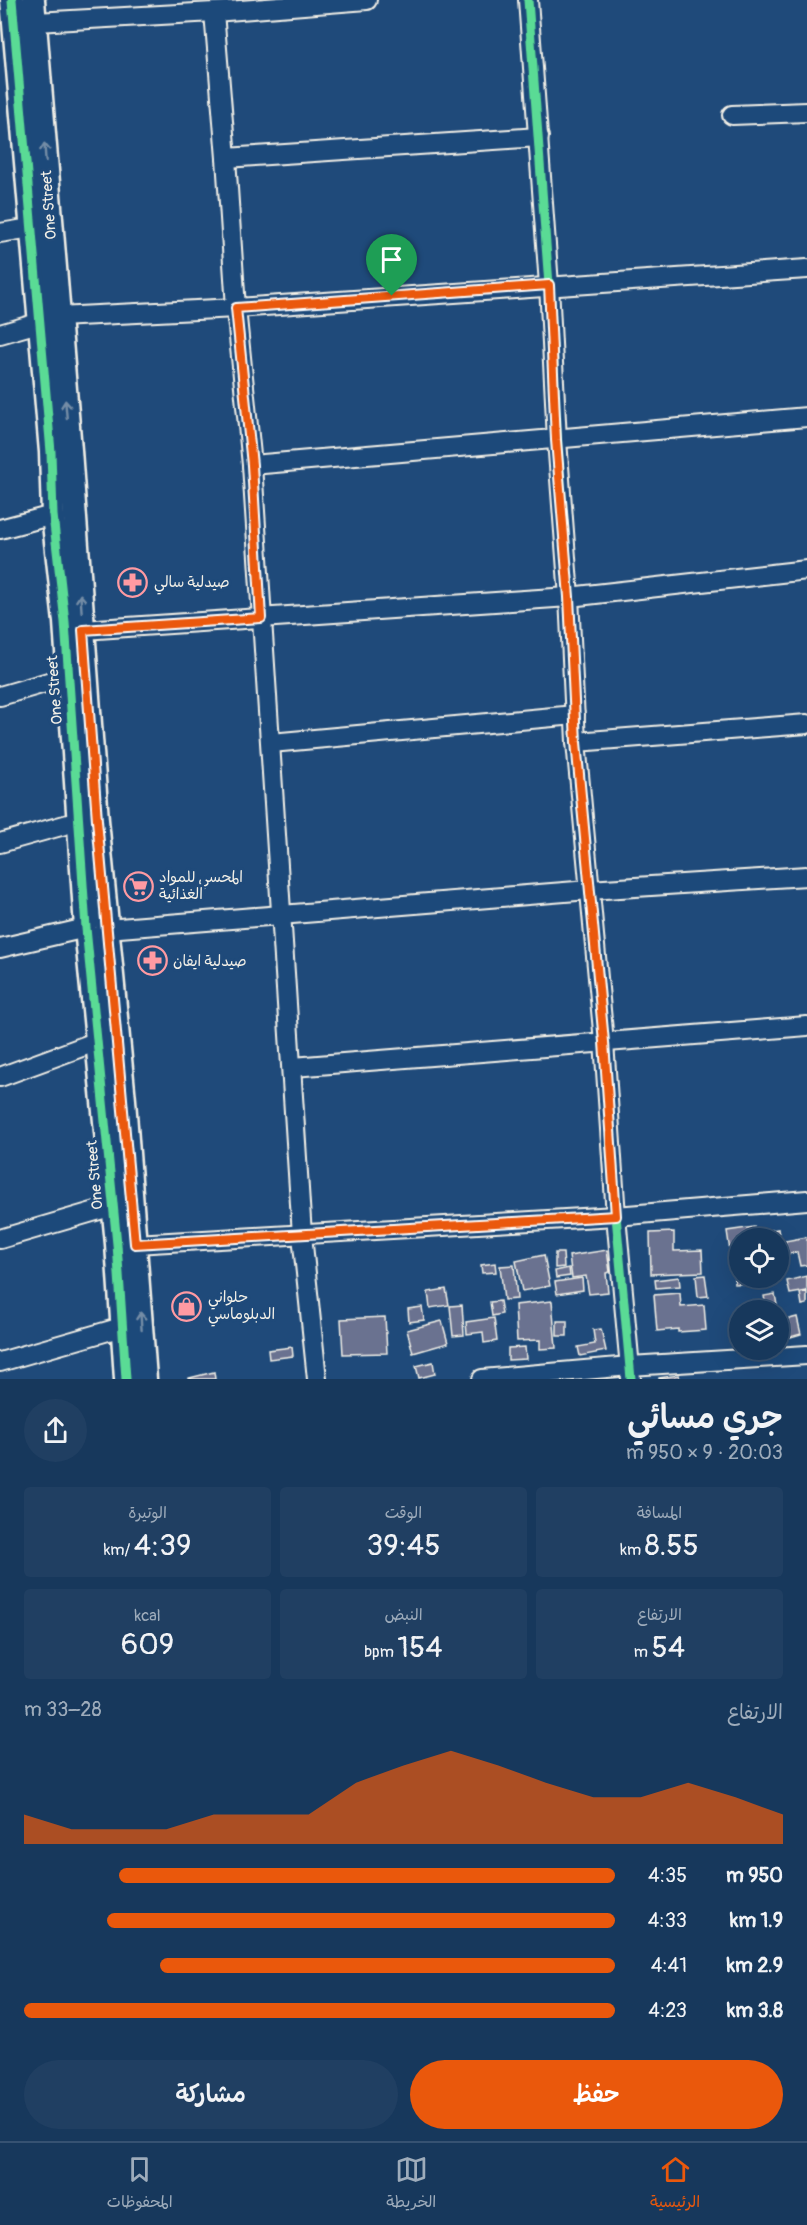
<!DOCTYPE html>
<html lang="ar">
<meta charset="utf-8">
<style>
body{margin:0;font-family:Pangolin,"Playpen Sans Arabic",sans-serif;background:#203f62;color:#f1f3f6;direction:rtl;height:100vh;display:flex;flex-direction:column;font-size:22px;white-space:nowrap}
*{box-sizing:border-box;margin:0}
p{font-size:20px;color:#9eacbb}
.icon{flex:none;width:33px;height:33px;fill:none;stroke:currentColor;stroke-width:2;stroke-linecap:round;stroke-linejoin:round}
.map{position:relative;height:1379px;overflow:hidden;direction:ltr}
.details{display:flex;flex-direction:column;background:#17385c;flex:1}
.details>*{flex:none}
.controls{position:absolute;left:729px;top:1228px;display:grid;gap:12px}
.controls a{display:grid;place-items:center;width:60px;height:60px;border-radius:50%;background:#17385c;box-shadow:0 6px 24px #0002,0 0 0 2px #365272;font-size:30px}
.pin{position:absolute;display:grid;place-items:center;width:51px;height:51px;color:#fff;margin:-62px -26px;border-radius:50% 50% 50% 0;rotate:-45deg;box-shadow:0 0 6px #0007}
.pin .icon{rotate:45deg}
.round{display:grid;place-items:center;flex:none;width:63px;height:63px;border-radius:32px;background:#203f62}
.head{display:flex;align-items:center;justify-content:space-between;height:102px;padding:0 24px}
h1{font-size:33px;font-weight:600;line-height:45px}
.stats{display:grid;grid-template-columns:repeat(3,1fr);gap:9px;height:102px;padding:6px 24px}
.stats div{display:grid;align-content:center;border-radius:6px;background:#203f62;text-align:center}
.stats b{font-size:30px;font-weight:600}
.stats small{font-size:16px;font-weight:400}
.stats p{font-size:16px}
.chart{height:168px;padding:12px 24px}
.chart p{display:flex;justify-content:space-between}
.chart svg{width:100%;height:108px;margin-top:6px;fill:#ea580c;opacity:.7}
.button{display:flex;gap:12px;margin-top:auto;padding:12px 24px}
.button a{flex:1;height:69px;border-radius:36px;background:#ea580c;color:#fff;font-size:24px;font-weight:600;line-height:69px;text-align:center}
.button a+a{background:#203f62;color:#f1f3f6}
ul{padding:0 24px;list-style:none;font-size:20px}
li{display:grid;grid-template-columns:96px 72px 1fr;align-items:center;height:45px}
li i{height:15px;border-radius:8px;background:#ea580c}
.tabs{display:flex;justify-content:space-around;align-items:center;height:84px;border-top:2px solid #365272;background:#17385c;font-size:16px;color:#9eacbb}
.tabs a{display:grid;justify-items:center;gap:3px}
.tabs .on{color:#ea580c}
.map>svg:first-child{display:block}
</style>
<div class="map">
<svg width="807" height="1379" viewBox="0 0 807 1379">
<rect width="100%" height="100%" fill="#1f4a7a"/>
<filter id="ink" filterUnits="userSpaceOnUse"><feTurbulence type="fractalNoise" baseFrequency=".0167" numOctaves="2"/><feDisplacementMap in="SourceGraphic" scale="12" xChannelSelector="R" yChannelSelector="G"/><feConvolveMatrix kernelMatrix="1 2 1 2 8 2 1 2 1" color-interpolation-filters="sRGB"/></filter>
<g filter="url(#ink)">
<g fill="#6b7290" stroke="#f4f1e8" stroke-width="1.5">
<path d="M754 1227 756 1239H740V1270L733 1271 727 1231Z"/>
<path d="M778 1229 780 1241 763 1239 762 1232Z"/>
<path d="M674 1232V1251L702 1250 703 1272 651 1274 650 1233Z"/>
<path d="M807 1237V1265L800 1266 797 1252 788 1254 785 1241Z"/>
<path d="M778 1248H783L785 1266 778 1267Z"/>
<path d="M607 1250 610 1272 606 1273 608 1292 589 1294 586 1276 572 1278 569 1256Z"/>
<path d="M555 1253H563L564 1267 555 1268Z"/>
<path d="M544 1255 550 1286 522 1291 516 1261Z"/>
<path d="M495 1263 496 1272 482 1273 481 1265Z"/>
<path d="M514 1265 517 1299 504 1300 500 1266Z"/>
<path d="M569 1268 570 1276 556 1278 555 1271Z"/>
<path d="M734 1273H740V1278H750V1283L735 1284Z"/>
<path d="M705 1275 708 1296 698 1297 696 1276Z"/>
<path d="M807 1276V1291L790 1294 787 1281Z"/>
<path d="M679 1277 680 1286 656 1288 655 1280Z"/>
<path d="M582 1278 583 1290 557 1294 555 1282Z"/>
<path d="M446 1289 449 1305 430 1308 428 1292Z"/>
<path d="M807 1292V1304L802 1305 800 1293Z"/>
<path d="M680 1293 681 1307 704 1305 706 1330 678 1332V1329L657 1331 654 1295Z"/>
<path d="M775 1294 778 1311H767L764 1296Z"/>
<path d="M500 1301 502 1314 492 1316 490 1302Z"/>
<path d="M552 1301 556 1348 540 1349V1340L517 1341 515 1305Z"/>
<path d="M462 1305 464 1335 453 1336 450 1306Z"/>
<path d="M422 1307 424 1320 409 1322 408 1309Z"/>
<path d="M385 1317 387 1353 343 1354 341 1319Z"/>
<path d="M797 1317 801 1334 787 1338 782 1321Z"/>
<path d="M494 1318 497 1341 484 1343 483 1332 467 1334 466 1322Z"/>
<path d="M442 1321 448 1343 413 1353 407 1330Z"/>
<rect x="557" y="1321" width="10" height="15"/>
<path d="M601 1329 606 1351 580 1356 578 1347 595 1344 593 1330Z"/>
<path d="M292 1347 293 1356 269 1359 268 1350Z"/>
<path d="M525 1347 526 1359 508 1360V1348Z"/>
<path d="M433 1362 435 1374 419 1378 416 1366Z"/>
<path d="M214 1372 215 1379H189V1378Z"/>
<path d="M679 1375V1379H659V1378Z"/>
</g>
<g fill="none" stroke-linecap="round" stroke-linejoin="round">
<defs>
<g id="minor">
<path d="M528 0 549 285 557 440 569 597 576 742 604 1042 616 1216 631 1379"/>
<path d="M214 12 226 158 236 308 252 465 302 1235 317 1379"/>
<path d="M36 22 214 12 367 0"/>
<path d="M732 115 807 112"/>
<path d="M226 158 539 137"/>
<path d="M0 233 31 228"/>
<path d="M58 317 236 308 807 269"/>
<path d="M0 334 38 323"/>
<path d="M252 465 807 417"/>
<path d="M0 529 53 515"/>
<path d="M83 630 569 597 807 570"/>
<path d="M0 696 69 676"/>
<path d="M576 742 807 724"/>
<path d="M271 743 575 715"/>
<path d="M0 843 79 821"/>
<path d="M107 929 589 890 807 876"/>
<path d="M0 948 86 928"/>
<path d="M293 1067 807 1026"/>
<path d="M0 1077 98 1041"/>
<path d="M0 1239 113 1206"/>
<path d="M135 1244 616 1216 807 1200"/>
<path d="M0 1362 122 1327"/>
<path d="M482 1379 630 1366 807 1355"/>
</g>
<g id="tertiary">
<path d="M12 0 51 452 53 515 65 622 86 928 117 1244 126 1379"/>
<path d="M33 0 70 450 97 820 124 1100 145 1379"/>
</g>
</defs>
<use href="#minor" stroke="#f4f1e8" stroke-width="22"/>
<use href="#tertiary" stroke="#f4f1e8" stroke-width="27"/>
<use href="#minor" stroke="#1f4a7a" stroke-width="18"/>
<use href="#tertiary" stroke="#1f4a7a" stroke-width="22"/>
<defs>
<g id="cycleway">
<path d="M12 0 51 452 53 515 65 622 86 928 117 1244 126 1379"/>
<path d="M528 0 549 285 557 440 569 597 576 742 604 1042 616 1216 631 1379"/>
</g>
</defs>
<use href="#cycleway" stroke="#1f4a7a" stroke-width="13"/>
<use href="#cycleway" stroke="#5adb95" stroke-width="9"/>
</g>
<defs><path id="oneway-shaft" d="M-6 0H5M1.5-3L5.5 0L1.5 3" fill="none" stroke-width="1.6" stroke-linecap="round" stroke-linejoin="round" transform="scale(1.5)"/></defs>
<g stroke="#748da6">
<use href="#oneway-shaft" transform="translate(45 152) rotate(-94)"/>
<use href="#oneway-shaft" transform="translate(66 409) rotate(-95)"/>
<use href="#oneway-shaft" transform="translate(81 603) rotate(-94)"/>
<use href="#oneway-shaft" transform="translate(141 1321) rotate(-94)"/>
</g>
</g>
<g fill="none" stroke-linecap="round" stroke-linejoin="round" filter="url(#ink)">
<defs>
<path id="route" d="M549 285 556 440 569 597 576 742 604 1042 616 1216 135 1244 97 820 83 630 261 618 252 465 236 308Z"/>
</defs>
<use href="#route" stroke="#fff" stroke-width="12"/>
<use href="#route" stroke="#ea580c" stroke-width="8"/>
</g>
<defs>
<symbol id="pharmacy-ring" viewBox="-11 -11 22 22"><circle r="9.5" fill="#1f4a7a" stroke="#ff9aa2" stroke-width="1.5"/><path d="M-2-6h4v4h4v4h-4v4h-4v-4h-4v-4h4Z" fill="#ff9aa2"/></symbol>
<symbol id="supermarket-ring" viewBox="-11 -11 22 22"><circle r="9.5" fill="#1f4a7a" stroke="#ff9aa2" stroke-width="1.5"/><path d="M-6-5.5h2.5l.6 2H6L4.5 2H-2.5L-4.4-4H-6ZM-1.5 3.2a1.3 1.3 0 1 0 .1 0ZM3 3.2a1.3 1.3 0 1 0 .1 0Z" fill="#ff9aa2"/></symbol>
<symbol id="shop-ring" viewBox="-11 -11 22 22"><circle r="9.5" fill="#1f4a7a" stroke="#ff9aa2" stroke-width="1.5"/><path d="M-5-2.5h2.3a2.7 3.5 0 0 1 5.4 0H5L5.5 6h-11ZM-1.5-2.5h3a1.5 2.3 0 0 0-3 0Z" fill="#ff9aa2"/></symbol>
</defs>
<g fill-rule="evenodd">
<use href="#pharmacy-ring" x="116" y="566" width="33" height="33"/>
<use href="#supermarket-ring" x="122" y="870" width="33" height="33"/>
<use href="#pharmacy-ring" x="136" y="944" width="33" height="33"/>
<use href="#shop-ring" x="170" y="1290" width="33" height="33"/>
</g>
<g text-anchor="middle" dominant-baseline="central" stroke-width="6" stroke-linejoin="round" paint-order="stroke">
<g font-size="15" fill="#f4f1e8" stroke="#1f4a7a">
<text transform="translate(49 205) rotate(-94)">One Street</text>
<text transform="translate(55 690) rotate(-94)">One Street</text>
<text transform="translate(95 1175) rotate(-95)">One Street</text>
</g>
<g font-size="15" fill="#f4f1e8" stroke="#1f4a7a" text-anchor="start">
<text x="154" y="582">صيدلية سالي</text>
<text x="159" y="877">المحسي للمواد<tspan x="159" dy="17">الغذائية</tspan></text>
<text x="173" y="961">صيدلية ايفان</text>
<text x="208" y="1297">حلواني<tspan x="208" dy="17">الدبلوماسي</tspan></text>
</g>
</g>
</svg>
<div class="controls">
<a><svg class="icon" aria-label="locate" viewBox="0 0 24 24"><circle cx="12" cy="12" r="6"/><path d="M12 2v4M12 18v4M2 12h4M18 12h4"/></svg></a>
<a><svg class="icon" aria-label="layers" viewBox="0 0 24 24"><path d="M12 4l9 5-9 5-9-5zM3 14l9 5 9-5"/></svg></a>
</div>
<div class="pin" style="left:392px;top:296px;background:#1e9e55"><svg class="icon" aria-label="arrive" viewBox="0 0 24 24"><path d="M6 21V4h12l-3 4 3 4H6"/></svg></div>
</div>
<section class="details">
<div class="head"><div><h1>جري مسائي</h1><p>20:03 · 9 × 950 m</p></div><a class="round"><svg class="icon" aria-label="share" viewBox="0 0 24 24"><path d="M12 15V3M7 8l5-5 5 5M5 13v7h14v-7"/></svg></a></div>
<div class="stats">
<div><p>المسافة</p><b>8.55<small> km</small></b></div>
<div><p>الوقت</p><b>39:45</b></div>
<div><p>الوتيرة</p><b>4:39<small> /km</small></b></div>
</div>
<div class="stats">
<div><p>الارتفاع</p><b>54<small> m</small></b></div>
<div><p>النبض</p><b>154<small> bpm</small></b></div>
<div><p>kcal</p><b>609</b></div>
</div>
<div class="chart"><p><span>الارتفاع</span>28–33 m</p>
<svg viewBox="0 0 160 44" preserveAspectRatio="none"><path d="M0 44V32L10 38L20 38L30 38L40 32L50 32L60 32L70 19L80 12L90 6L100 12L110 19L120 25L130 25L140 19L150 25L160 32V44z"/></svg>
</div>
<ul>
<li><b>950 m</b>4:35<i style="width:84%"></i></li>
<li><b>1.9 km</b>4:33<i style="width:86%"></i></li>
<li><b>2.9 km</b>4:41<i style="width:77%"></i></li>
<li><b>3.8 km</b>4:23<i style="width:100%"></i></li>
</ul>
<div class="button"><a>حفظ</a><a>مشاركة</a></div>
</section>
<nav class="tabs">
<a class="on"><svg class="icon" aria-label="home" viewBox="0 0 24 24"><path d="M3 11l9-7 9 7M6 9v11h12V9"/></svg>الرئيسية</a>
<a><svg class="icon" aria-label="map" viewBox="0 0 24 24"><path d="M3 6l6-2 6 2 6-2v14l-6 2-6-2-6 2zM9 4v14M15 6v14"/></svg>الخريطة</a>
<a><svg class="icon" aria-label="saved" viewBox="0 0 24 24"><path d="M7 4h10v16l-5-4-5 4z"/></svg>المحفوظات</a>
</nav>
